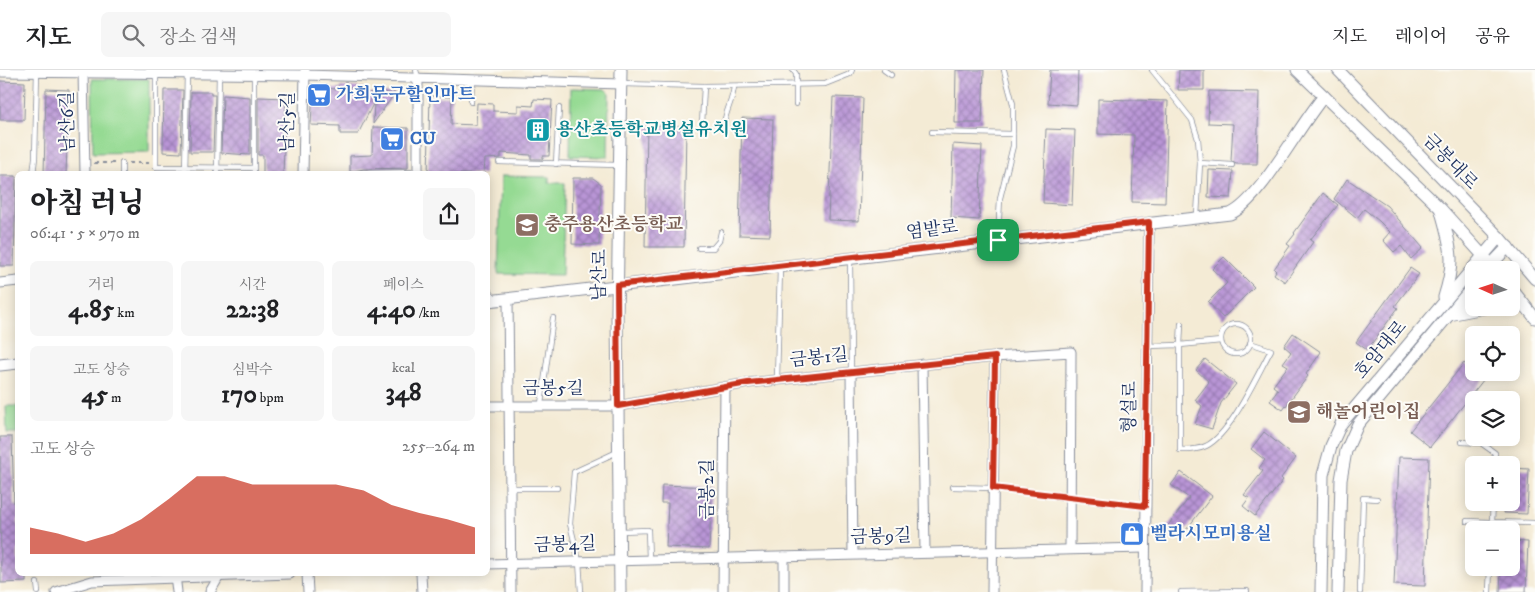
<!DOCTYPE html>
<html lang="ko">
<meta charset="utf-8">
<style>
body{margin:0;font-family:"IM FELL DW Pica","Noto Serif KR",serif;background:#f6f6f6;color:#202124;height:100vh;display:flex;flex-direction:column;font-size:19px;white-space:nowrap}
*{box-sizing:border-box;margin:0}
p{font-size:16px;color:#757577}
.icon{flex:none;width:28px;height:28px;fill:none;stroke:currentColor;stroke-width:2;stroke-linecap:round;stroke-linejoin:round}
.map{position:relative;flex:1;overflow:hidden}
.details{position:absolute;left:15px;top:101px;width:475px;height:405px;display:flex;flex-direction:column;background:#fff;border-radius:8px;box-shadow:0 2px 12px #0003}
.details>*{flex:none}
.needle{width:32px;rotate:273deg}
.controls{position:absolute;left:1465px;top:191px;display:grid;gap:10px}
.controls a{display:grid;place-items:center;width:55px;height:55px;border-radius:8px;background:#fff;box-shadow:0 2px 12px #0003;font-size:25px}
.pin{position:absolute;display:grid;place-items:center;width:42px;height:42px;color:#fff;margin:-21px;border-radius:10px;box-shadow:0 2px 8px #0006}
.round{display:grid;place-items:center;flex:none;width:52px;height:52px;border-radius:8px;background:#f6f6f6}
.overview{display:flex;align-items:center;justify-content:space-between;height:85px;padding:0 15px}
h1{font-size:28px;font-weight:800;line-height:38px}
.stats{display:grid;grid-template-columns:repeat(3,1fr);gap:8px;height:85px;padding:5px 15px}
.stats div{display:grid;align-content:center;border-radius:8px;background:#f6f6f6;text-align:center}
.stats b{font-size:25px;font-weight:800}
.stats small{font-size:14px;font-weight:400}
.stats p{font-size:14px}
.chart{height:140px;padding:10px 15px}
.chart p{display:flex;justify-content:space-between}
.chart svg{width:100%;height:90px;margin-top:5px;fill:#c8321e;opacity:.7}
header{display:flex;align-items:center;gap:30px;box-sizing:border-box;height:70px;padding:0 25px;background:#fff;border-bottom:1px solid #e0e0e0}
header strong{font-size:24px}
nav{display:flex;gap:28px;margin-inline-start:auto;font-size:18px}
.search{width:350px;height:45px;background:#f6f6f6;display:flex;align-items:center;gap:12px;box-sizing:border-box;padding:0 18px;border-radius:8px;color:#757577;font-size:19px}
.map>svg:first-child{display:block}
</style>
<header>
<strong>지도</strong>
<div class="search"><svg class="icon" aria-label="search" viewBox="0 0 24 24"><circle cx="10" cy="10" r="6"/><path d="M15 15l6 6"/></svg>장소 검색</div>
<nav><a>지도</a><a>레이어</a><a>공유</a></nav>
</header>
<div class="map">
<svg width="1535" height="522" viewBox="0 0 1535 522">
<defs>
<pattern id="building-cross-hatch" width="8" height="8" patternUnits="userSpaceOnUse" patternTransform="scale(1.25)"><rect width="8" height="8" fill="#b995d6"/><path d="M0 0l8 8M0 8l8-8" fill="none" stroke="#967ab1"/></pattern>
</defs>
<rect width="100%" height="100%" fill="#fdfcf7"/>
<filter id="ink" filterUnits="userSpaceOnUse"><feTurbulence type="fractalNoise" baseFrequency=".02" numOctaves="2"/><feDisplacementMap in="SourceGraphic" scale="10" xChannelSelector="R" yChannelSelector="G"/><feConvolveMatrix kernelMatrix="1 2 1 2 8 2 1 2 1" color-interpolation-filters="sRGB"/></filter>
<filter id="wash" filterUnits="userSpaceOnUse"><feTurbulence type="fractalNoise" baseFrequency=".0096" numOctaves="4" result="noise"/><feDisplacementMap in="SourceGraphic" scale="20" xChannelSelector="R" yChannelSelector="G"/><feGaussianBlur stdDeviation="1.12" result="paint"/><feColorMatrix in="noise" values="0 0 0 0 0 0 0 0 0 0 0 0 0 0 0 0 0 1.4 0 .05"/><feComposite in="paint" operator="in"/></filter>
<g filter="url(#wash)">
<rect width="100%" height="100%" fill="#f4ebd5"/>
<g fill="#95da93" stroke="#588478">
<path d="M92 9H149V82L93 83Z"/>
<path d="M571 18 605 19 609 23 608 87 570 86Z"/>
<path d="M501 106 549 107V113H565L562 205 498 204Z"/>
<path d="M6 336H17V363H7Z"/>
</g>
<g id="blocks">
<g fill="url(#building-cross-hatch)">
<path d="M956 0H984L982 53H955Z"/>
<path d="M1050 0H1078L1077 35 1048 33Z"/>
<path d="M1179 0H1204V20H1178Z"/>
<path d="M0 11 25 12 24 50H0Z"/>
<path d="M341 17 366 18 367 23H395L373 54 374 32 358 64H340V56L311 55 313 18 341 19Z"/>
<path d="M46 19 69 20 66 104H44Z"/>
<path d="M164 20H183L181 83 163 82Z"/>
<path d="M1209 21 1259 22 1257 94H1236L1231 91 1233 54 1208 53Z"/>
<path d="M191 22H211V25H215L213 82H190Z"/>
<path d="M223 25 250 27V85L221 83Z"/>
<path d="M430 26 452 27 451 54 476 55 477 33 493 34V41L518 42V35L533 36 534 29 552 30 549 86H543V89H531V85L501 83V88L485 89 484 104H428Z"/>
<path d="M258 27 286 28 283 104H263V85H258Z"/>
<path d="M833 27 863 28 859 151 828 150Z"/>
<path d="M1098 29 1168 31 1165 133 1132 132 1134 65 1098 64Z"/>
<path d="M742 48 773 49 770 166 739 165Z"/>
<path d="M647 55 686 56 684 177H645Z"/>
<path d="M373 57 408 58V98L363 99 350 102V86L372 85Z"/>
<path d="M1046 59 1075 60 1072 135 1043 133Z"/>
<path d="M953 74 982 76 979 150 951 148Z"/>
<path d="M1209 100 1233 101 1231 128 1208 127Z"/>
<path d="M0 106H16L14 196H0Z"/>
<path d="M573 108H593L601 114 599 175 572 174Z"/>
<path d="M1347 109 1387 136 1423 178 1411 189 1401 176 1394 182 1383 170 1390 162 1379 151 1364 139 1357 148 1334 129Z"/>
<path d="M1323 123 1338 135 1310 170 1313 172 1285 212 1274 204 1276 201 1274 199 1290 176 1287 174 1295 164 1294 163Z"/>
<path d="M1224 187 1254 217 1223 248 1208 232 1227 213 1212 199Z"/>
<path d="M1410 198 1419 204 1395 236 1398 238 1367 280 1356 272Z"/>
<path d="M1293 263 1321 282 1306 304 1308 306 1283 340 1270 331 1278 320 1273 316 1288 296 1283 293 1291 282 1284 276Z"/>
<path d="M1205 289 1236 314 1221 333 1212 359 1195 354 1202 336 1195 330 1209 312 1196 300Z"/>
<path d="M1464 293 1484 309 1430 377 1410 361Z"/>
<path d="M1264 362 1296 388 1281 408 1283 410 1255 446 1243 436 1249 428 1244 425 1263 401 1259 398 1265 390 1251 379Z"/>
<path d="M0 367H12L14 436 18 435V504H26V512L1 513Z"/>
<path d="M1399 387 1429 388 1425 516 1394 515Z"/>
<path d="M1511 398 1529 399 1527 444 1504 443 1505 432H1511Z"/>
<path d="M1181 402 1212 426 1180 468 1166 458 1189 428 1171 415Z"/>
<path d="M662 415 712 417 709 479 666 477 668 433H661Z"/>
<path d="M1511 471 1528 472 1526 522H1500L1501 498H1511Z"/>
</g>
</g>
</g>
<g filter="url(#ink)">
<use href="#blocks" fill-opacity="0" stroke="#888d9a" stroke-width="1"/>
<g fill="none" stroke-linecap="round" stroke-linejoin="round">
<defs>
<g id="service">
<path d="M416 0 418 8"/>
<path d="M793 0 796 4V34"/>
<path d="M884 0 891 5"/>
<path d="M1152 0 1192 50 1198 69 1200 93"/>
<path d="M156 3V97L254 98V104"/>
<path d="M254 5V98"/>
<path d="M622 14 704 16 825 14 850 4 852 0"/>
<path d="M471 32 472 10"/>
<path d="M702 54 704 16"/>
<path d="M724 54C726 40 733 30 734 16"/>
<path d="M932 62 1013 64"/>
<path d="M499 92 618 95"/>
<path d="M556 94 559 38"/>
<path d="M363 103 418 102"/>
<path d="M33 104 35 88 37 1"/>
<path d="M122 104V93"/>
<path d="M185 104 187 3"/>
<path d="M217 104 219 4"/>
<path d="M1197 146 1200 93 1232 95"/>
<path d="M998 170 1000 128 1013 76V34L1004 0"/>
<path d="M699 178H713L719 171 721 162"/>
<path d="M850 190 851 302"/>
<path d="M488 220 496 229"/>
<path d="M1181 254 1180 275 1221 271"/>
<circle cx="1236" cy="269" r="15"/>
<path d="M1147 276 1180 275V380C1189 380 1198 380 1206 376 1231 364 1257 305 1271 280L1250 273"/>
<path d="M777 309 780 198"/>
<path d="M541 334 553 248"/>
<path d="M1462 372 1481 373 1495 383 1494 395"/>
<path d="M953 417 993 418 1145 437"/>
<path d="M511 418H557"/>
<path d="M1493 432 1492 452 1534 453"/>
<path d="M1467 451 1492 452V460"/>
<path d="M621 461 648 460 649 489"/>
<path d="M37 513 38 522"/>
<path d="M581 522 579 491 570 454 574 402 617 382"/>
<path d="M1181 522 1247 521"/>
<path d="M1360 522 1363 428 1377 429"/>
<path d="M1489 522 1490 498"/>
</g>
<g id="minor">
<path d="M83 0 85 104"/>
<path d="M0 2 305 5 621 14"/>
<path d="M418 8V104"/>
<path d="M303 104 305 0"/>
<path d="M0 213 18 211"/>
<path d="M508 229 511 522"/>
<path d="M995 287 1071 282 1070 479"/>
<path d="M922 294 925 482"/>
<path d="M851 302 853 484"/>
<path d="M488 336H618L748 313 995 287 992 522"/>
<path d="M488 494 1144 478"/>
<path d="M307 504 308 522"/>
<path d="M421 504 422 522"/>
<path d="M175 505 177 522"/>
<path d="M56 522 92 511 290 504"/>
<path d="M210 522 218 508"/>
<path d="M723 522 725 317"/>
<path d="M784 522V487"/>
<path d="M1145 522 1149 152"/>
</g>
<g id="tertiary">
<path d="M1297 0 1441 139 1496 200"/>
<path d="M1338 0 1499 167 1535 209"/>
<path d="M1441 141C1451 178 1456 190 1444 227"/>
<path d="M1487 199 1508 177"/>
<path d="M1511 218 1535 248"/>
<path d="M488 231 1230 144C1260 131 1299 55 1324 26"/>
<path d="M1449 245 1484 238"/>
<path d="M0 295 18 293"/>
<path d="M620 522 617 243 621 0"/>
<path d="M1321 522 1323 405 1331 376 1341 354 1499 167"/>
<path d="M1338 522 1341 410 1346 381 1358 354 1474 215"/>
</g>
</defs>
<use href="#service" stroke="#888d9a" stroke-width="6"/>
<use href="#minor" stroke="#888d9a" stroke-width="11"/>
<use href="#tertiary" stroke="#888d9a" stroke-width="13"/>
<g stroke="#888d9a" stroke-width="2" stroke-dasharray="4 4" stroke-linecap="butt">
<path d="M94 93H114"/>
<path d="M129 93H149"/>
</g>
<use href="#service" stroke="#fff" stroke-width="4.5"/>
<use href="#minor" stroke="#fff" stroke-width="9"/>
<use href="#tertiary" stroke="#fff" stroke-width="11"/>
</g>
</g>
<g fill="none" stroke-linecap="round" stroke-linejoin="round" filter="url(#ink)">
<defs>
<path id="route" d="M1149 152 1145 436 993 418 995 287 748 313 618 336 617 215Z"/>
</defs>
<use href="#route" stroke="#fff" stroke-width="10"/>
<use href="#route" stroke="#c8321e" stroke-width="6"/>
</g>
<defs>
<symbol id="supermarket-square" viewBox="-11 -11 22 22"><rect x="-9" y="-9" width="18" height="18" rx="4" fill="#3f7fe0" stroke="#fdfcf7"/><path d="M-6-5.5h2.5l.6 2H6L4.5 2H-2.5L-4.4-4H-6ZM-1.5 3.2a1.3 1.3 0 1 0 .1 0ZM3 3.2a1.3 1.3 0 1 0 .1 0Z" fill="#fff"/></symbol>
<symbol id="building-square" viewBox="-11 -11 22 22"><rect x="-9" y="-9" width="18" height="18" rx="4" fill="#0f9aa8" stroke="#fdfcf7"/><path d="M-4-6H4V6H1V3H-1V6H-4ZM-2.5-4.3h1.7v1.8h-1.7ZM.8-4.3h1.7v1.8H.8ZM-2.5-1h1.7V.8h-1.7ZM.8-1h1.7V.8H.8Z" fill="#fff"/></symbol>
<symbol id="school-square" viewBox="-11 -11 22 22"><rect x="-9" y="-9" width="18" height="18" rx="4" fill="#8d6e63" stroke="#fdfcf7"/><path d="M0-5L7-2L0 1L-7-2ZM-4 1L0 2.5L4 1V4Q0 6-4 4Z" fill="#fff"/></symbol>
<symbol id="shop-square" viewBox="-11 -11 22 22"><rect x="-9" y="-9" width="18" height="18" rx="4" fill="#3f7fe0" stroke="#fdfcf7"/><path d="M-5-2.5h2.3a2.7 3.5 0 0 1 5.4 0H5L5.5 6h-11ZM-1.5-2.5h3a1.5 2.3 0 0 0-3 0Z" fill="#fff"/></symbol>
</defs>
<g fill-rule="evenodd">
<use href="#supermarket-square" x="305" y="11" width="28" height="28"/>
<use href="#building-square" x="524" y="46" width="28" height="28"/>
<use href="#supermarket-square" x="378" y="55" width="28" height="28"/>
<use href="#school-square" x="513" y="141" width="28" height="28"/>
<use href="#school-square" x="1285" y="328" width="28" height="28"/>
<use href="#shop-square" x="1118" y="450" width="28" height="28"/>
</g>
<g text-anchor="middle" dominant-baseline="central" stroke-width="4" stroke-linejoin="round" paint-order="stroke">
<g font-size="18" font-weight="bold" fill="#366cbe" stroke="#fdfcf7" text-anchor="start">
<text x="336" y="25">가희문구할인마트</text>
<text x="410" y="69">CU</text>
<text x="1150" y="464">벨라시모미용실</text>
</g>
<g font-size="18" fill="#1b2f5e" stroke="#fdfcf7">
<text transform="translate(68 52) rotate(-91)">남산6길</text>
<text transform="translate(288 52) rotate(-89)">남산5길</text>
<text transform="translate(1450 92) rotate(46)">금봉대로</text>
<text transform="translate(932 160) rotate(-7)">염밭로</text>
<text transform="translate(600 205) rotate(-89)">남산로</text>
<text transform="translate(1381 280) rotate(-50)">호암대로</text>
<text transform="translate(819 288) rotate(-6)">금봉1길</text>
<text x="553" y="319">금봉5길</text>
<text transform="translate(1130 337) rotate(-89)">형설로</text>
<text transform="translate(708 419) rotate(-90)">금봉2길</text>
<text transform="translate(881 467) rotate(-2)">금봉9길</text>
<text transform="translate(565 475) rotate(-2)">금봉4길</text>
</g>
<g font-size="18" font-weight="bold" fill="#0d838f" stroke="#fdfcf7" text-anchor="start">
<text x="556" y="60">용산초등학교병설유치원</text>
</g>
<g font-size="18" font-weight="bold" fill="#785e54" stroke="#fdfcf7" text-anchor="start">
<text x="544" y="155">충주용산초등학교</text>
<text x="1316" y="342">해놀어린이집</text>
</g>
</g>
</svg>
<div class="controls">
<a><svg class="needle" viewBox="-14 -14 28 28"><path d="M0-13l5 13h-10z" fill="#e53935"/><path d="M0 13l5-13h-10z" fill="#757577"/></svg></a>
<a><svg class="icon" aria-label="locate" viewBox="0 0 24 24"><circle cx="12" cy="12" r="6"/><path d="M12 2v4M12 18v4M2 12h4M18 12h4"/></svg></a>
<a><svg class="icon" aria-label="layers" viewBox="0 0 24 24"><path d="M12 4l9 5-9 5-9-5zM3 14l9 5 9-5"/></svg></a>
<a>+</a>
<a>−</a>
</div>
<div class="pin" style="left:998px;top:170px;background:#1e9e55"><svg class="icon" aria-label="arrive" viewBox="0 0 24 24"><path d="M6 21V4h12l-3 4 3 4H6"/></svg></div>
<section class="details">
<div class="overview"><div><h1>아침 러닝</h1><p>06:41 · 5 × 970 m</p></div><a class="round"><svg class="icon" aria-label="share" viewBox="0 0 24 24"><path d="M12 15V3M7 8l5-5 5 5M5 13v7h14v-7"/></svg></a></div>
<div class="stats">
<div><p>거리</p><b>4.85<small> km</small></b></div>
<div><p>시간</p><b>22:38</b></div>
<div><p>페이스</p><b>4:40<small> /km</small></b></div>
</div>
<div class="stats">
<div><p>고도 상승</p><b>45<small> m</small></b></div>
<div><p>심박수</p><b>170<small> bpm</small></b></div>
<div><p>kcal</p><b>348</b></div>
</div>
<div class="chart"><p><span>고도 상승</span>255–264 m</p>
<svg viewBox="0 0 160 44" preserveAspectRatio="none"><path d="M0 44V31L10 34L20 38L30 34L40 27L50 17L60 6L70 6L80 10L90 10L100 10L110 10L120 13L130 20L140 24L150 27L160 31V44z"/></svg>
</div>
</section>
</div>
